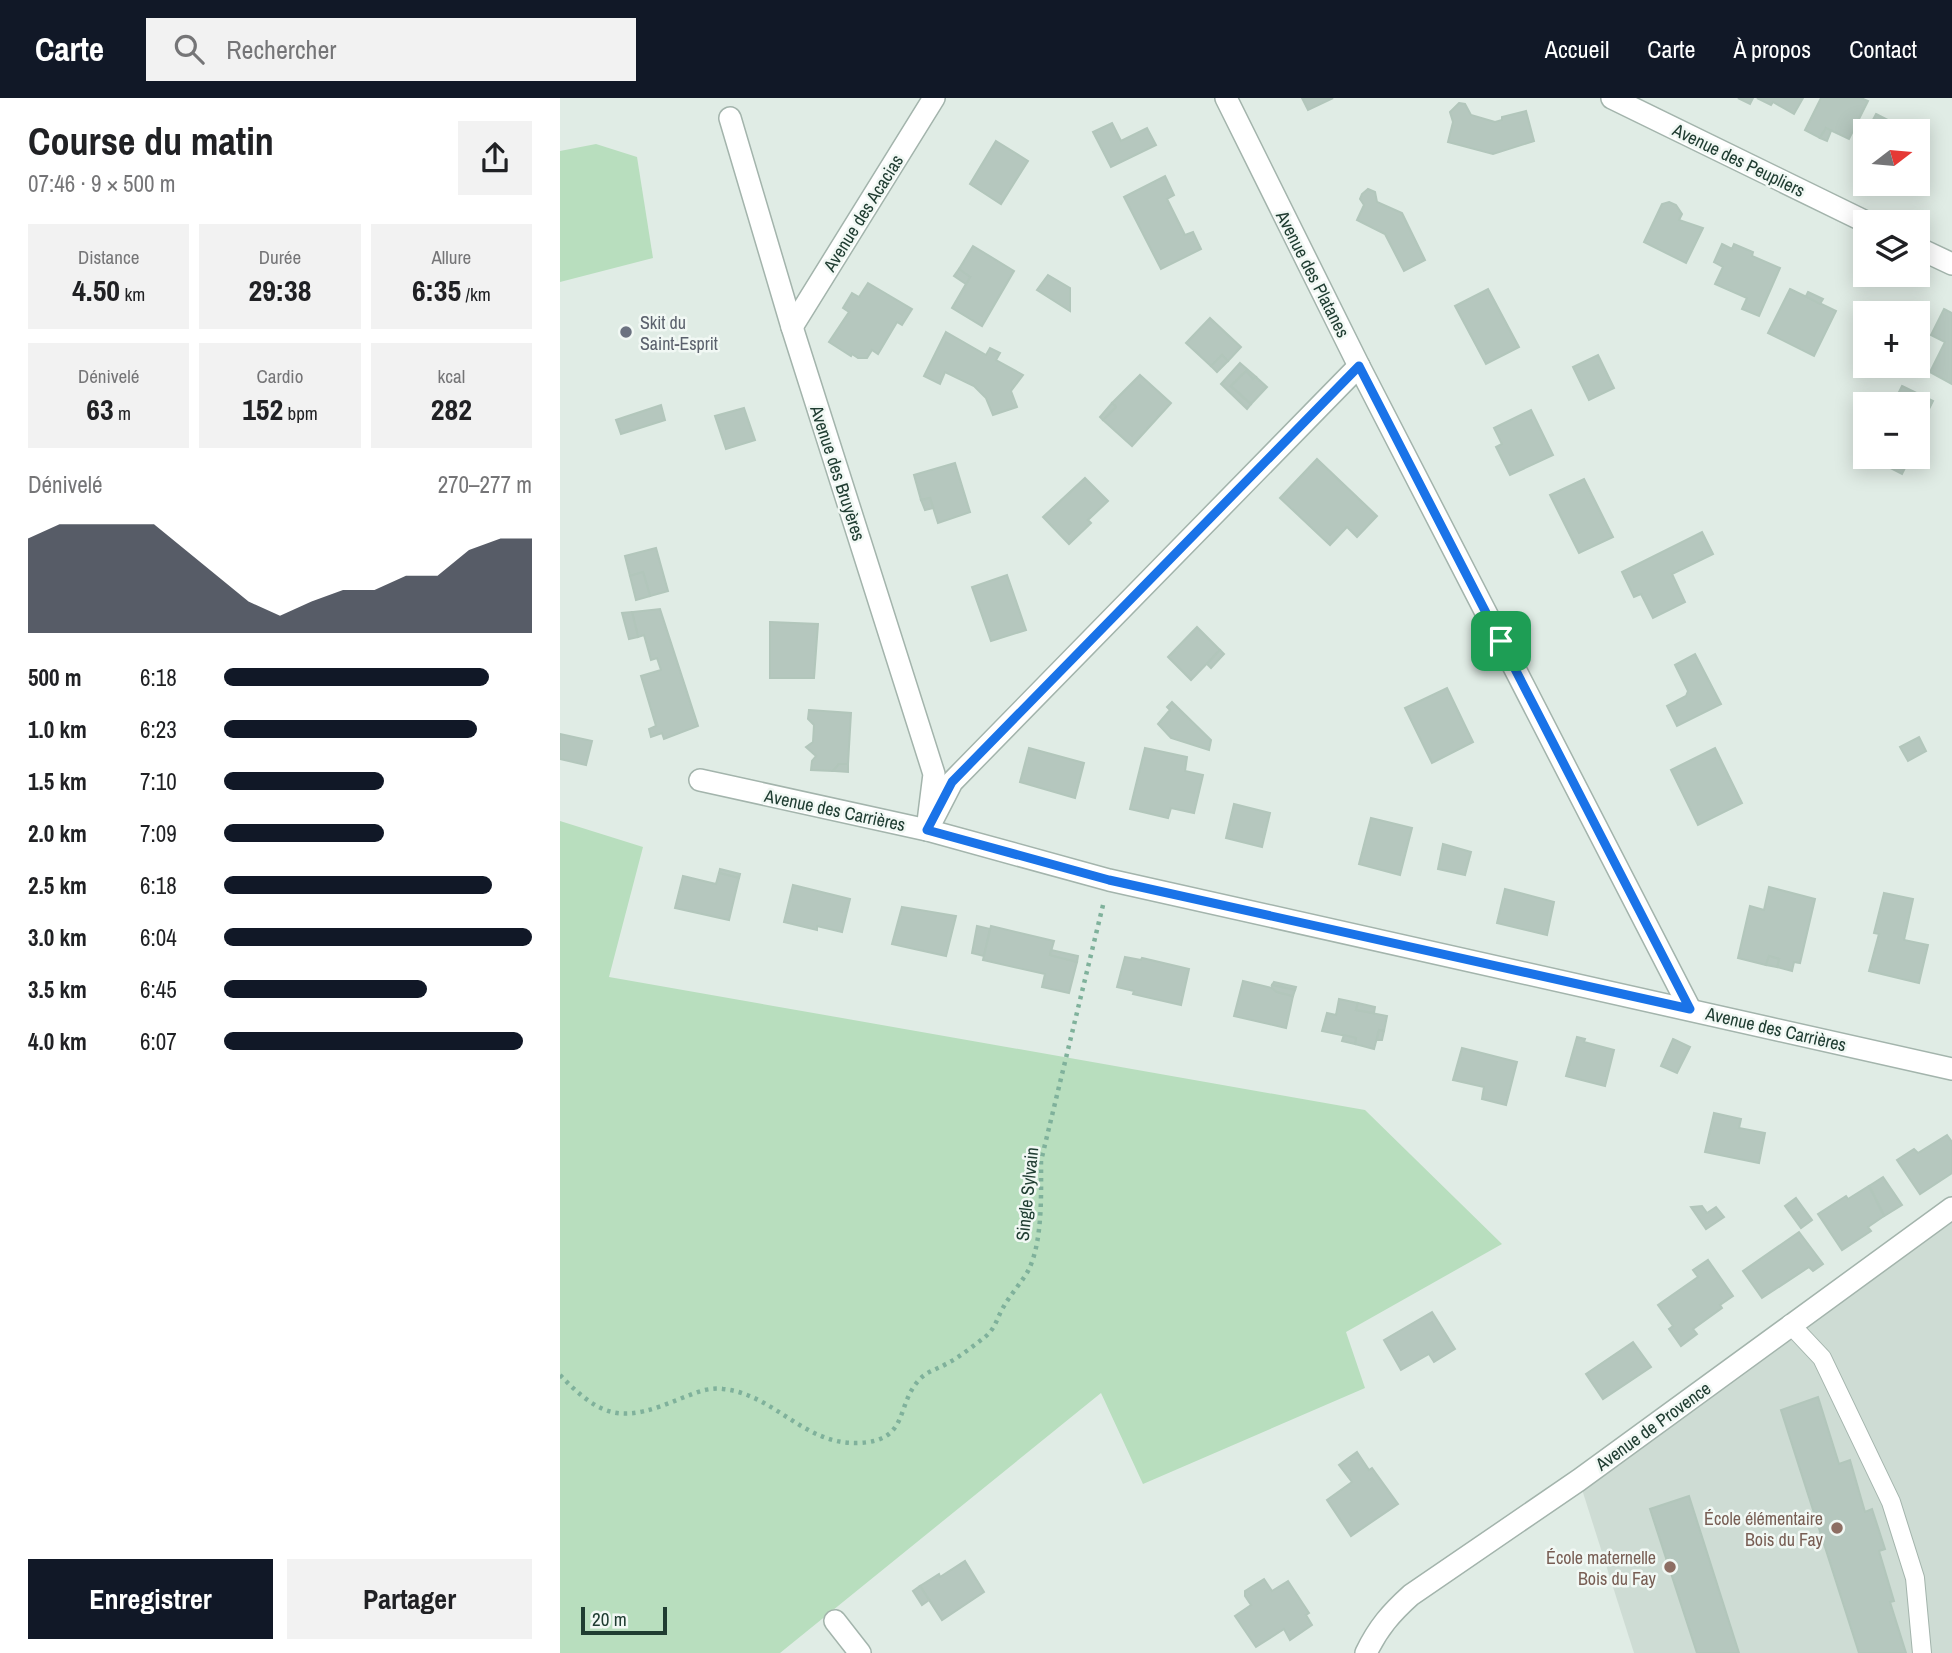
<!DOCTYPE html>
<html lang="fr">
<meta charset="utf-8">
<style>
body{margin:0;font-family:"Archivo Narrow",sans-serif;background:#f2f2f2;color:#202124;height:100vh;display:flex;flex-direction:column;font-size:26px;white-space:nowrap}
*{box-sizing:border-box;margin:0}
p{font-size:23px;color:#757577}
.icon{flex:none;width:38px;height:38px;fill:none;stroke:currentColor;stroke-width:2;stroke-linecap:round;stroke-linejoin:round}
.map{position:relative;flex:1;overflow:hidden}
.panel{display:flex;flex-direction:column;background:#fff;width:560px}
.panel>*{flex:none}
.needle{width:46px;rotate:74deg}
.controls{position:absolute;left:1293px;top:21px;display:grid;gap:14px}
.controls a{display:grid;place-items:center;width:77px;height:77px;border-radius:0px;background:#fff;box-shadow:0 4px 18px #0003;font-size:35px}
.scale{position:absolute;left:21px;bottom:18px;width:86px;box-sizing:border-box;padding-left:7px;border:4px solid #203d32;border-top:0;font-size:19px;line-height:24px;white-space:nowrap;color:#203d32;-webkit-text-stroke:5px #f1f8f4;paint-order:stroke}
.pin{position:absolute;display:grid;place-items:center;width:60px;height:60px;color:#fff;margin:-30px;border-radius:14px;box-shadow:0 4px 10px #0006}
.round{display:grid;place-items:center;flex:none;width:74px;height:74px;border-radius:0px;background:#f2f2f2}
.overview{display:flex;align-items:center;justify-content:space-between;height:119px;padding:0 28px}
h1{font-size:38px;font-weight:700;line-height:52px}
.metrics{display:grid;grid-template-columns:repeat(3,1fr);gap:10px;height:119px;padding:7px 28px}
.metrics div{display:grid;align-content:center;border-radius:0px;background:#f2f2f2;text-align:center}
.metrics b{font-size:30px;font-weight:700}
.metrics small{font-size:19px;font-weight:400}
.metrics p{font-size:19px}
.chart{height:196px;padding:14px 28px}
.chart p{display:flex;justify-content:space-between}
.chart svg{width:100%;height:126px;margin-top:7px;fill:#111827;opacity:.7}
.cta{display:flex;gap:14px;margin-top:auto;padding:14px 28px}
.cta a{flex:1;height:80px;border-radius:0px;background:#111827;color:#fff;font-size:28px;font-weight:700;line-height:80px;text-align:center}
.cta a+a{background:#f2f2f2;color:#202124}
ul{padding:0 28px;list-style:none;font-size:23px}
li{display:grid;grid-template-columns:112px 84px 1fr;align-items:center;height:52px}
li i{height:18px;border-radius:9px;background:#111827}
header{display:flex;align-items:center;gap:42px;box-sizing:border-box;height:98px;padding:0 35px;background:#111827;color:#fff}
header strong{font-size:33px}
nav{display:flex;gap:38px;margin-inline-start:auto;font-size:24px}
.search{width:490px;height:63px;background:#f2f2f2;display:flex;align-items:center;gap:18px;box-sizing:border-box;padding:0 24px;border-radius:0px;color:#757577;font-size:26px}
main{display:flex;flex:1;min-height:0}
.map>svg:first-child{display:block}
</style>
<header>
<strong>Carte</strong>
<div class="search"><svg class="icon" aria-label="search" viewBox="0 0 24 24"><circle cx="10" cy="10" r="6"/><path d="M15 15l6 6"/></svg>Rechercher</div>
<nav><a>Accueil</a><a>Carte</a><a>À propos</a><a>Contact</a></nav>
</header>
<main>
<section class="panel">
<div class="overview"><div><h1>Course du matin</h1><p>07:46 · 9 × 500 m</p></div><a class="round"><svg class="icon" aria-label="share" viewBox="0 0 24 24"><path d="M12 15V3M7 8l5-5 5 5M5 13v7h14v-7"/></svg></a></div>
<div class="metrics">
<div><p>Distance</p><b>4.50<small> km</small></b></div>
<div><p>Durée</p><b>29:38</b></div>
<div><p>Allure</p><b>6:35<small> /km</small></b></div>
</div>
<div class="metrics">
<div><p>Dénivelé</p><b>63<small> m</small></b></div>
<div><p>Cardio</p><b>152<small> bpm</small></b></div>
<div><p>kcal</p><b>282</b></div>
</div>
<div class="chart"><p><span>Dénivelé</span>270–277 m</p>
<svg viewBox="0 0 160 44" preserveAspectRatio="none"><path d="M0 44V11L10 6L20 6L30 6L40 6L50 15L60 24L70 33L80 38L90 33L100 29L110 29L120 24L130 24L140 15L150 11L160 11V44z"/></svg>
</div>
<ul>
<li><b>500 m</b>6:18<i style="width:86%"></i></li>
<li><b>1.0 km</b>6:23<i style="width:82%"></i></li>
<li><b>1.5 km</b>7:10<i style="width:52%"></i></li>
<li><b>2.0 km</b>7:09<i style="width:52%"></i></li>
<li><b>2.5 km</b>6:18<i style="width:87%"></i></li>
<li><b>3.0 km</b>6:04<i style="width:100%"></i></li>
<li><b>3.5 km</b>6:45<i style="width:66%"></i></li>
<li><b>4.0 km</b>6:07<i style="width:97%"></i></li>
</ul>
<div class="cta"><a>Enregistrer</a><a>Partager</a></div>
</section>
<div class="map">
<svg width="1392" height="1555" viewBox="0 0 1392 1555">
<rect width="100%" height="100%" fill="#e0ece5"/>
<path fill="#cedcd4" d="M1392 1122V1555H1074L1019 1382Z"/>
<g fill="#b8debe">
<path d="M36 46 77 59 93 160 0 184V53Z"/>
<path d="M0 723 83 749 49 879 805 1012 942 1146 786 1234 805 1290 583 1386 541 1295 220 1555H0Z"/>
</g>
<g fill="#b5c7be" stroke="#b2c6bb" stroke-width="2">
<path d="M742 0H773L748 12Z"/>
<path d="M1178 0H1193L1190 6Z"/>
<path d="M1197 0H1243L1234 16 1213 4 1211 7Z"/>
<path d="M1261 0H1301L1308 3 1289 41 1266 30 1260 40 1245 32Z"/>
<path d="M899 5 905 6 911 17 935 24 942 22V19L966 13 974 43 933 56 888 44 893 24 890 14Z"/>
<path d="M1316 16 1349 33H1307Z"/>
<path d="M552 25 561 43 587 30 596 47 551 69 533 34Z"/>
<path d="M1266 30 1271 33 1267 43 1260 40Z"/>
<path d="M1306 36V59L1296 55Z"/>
<path d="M436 43 468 63 441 106 410 86Z"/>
<path d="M605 78 614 97 607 101 625 137 633 134 641 151 601 171 564 99Z"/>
<path d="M808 91 815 94 817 104 842 115 865 162 844 173 825 136 797 122 804 107 800 101 802 96Z"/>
<path d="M1109 104 1116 107 1122 116 1119 122 1143 130 1126 165 1084 144 1102 106Z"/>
<path d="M1162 146 1172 151 1174 146 1193 154 1192 158 1220 170 1199 218 1182 211 1187 200 1155 186 1163 169 1154 164Z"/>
<path d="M413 148 454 173 422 228 392 210 410 179 399 171Z"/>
<path d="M399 171 410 179 406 186 394 178Z"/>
<path d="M488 177 510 190V213L477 192Z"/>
<path d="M308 185 352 211 342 227 337 224 318 256 312 252 307 260H298L292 256 291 258 269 244 289 214 283 210 292 195 299 199Z"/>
<path d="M928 191 959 249 926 266 895 208Z"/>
<path d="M1230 191 1276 213 1254 258 1208 235Z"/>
<path d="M1248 194 1263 201 1260 206 1246 198Z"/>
<path d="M1384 211 1392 215V286L1370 274 1385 244 1371 237Z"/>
<path d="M650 220 681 249 668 263 662 257 651 268 626 245Z"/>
<path d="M386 234 426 257 430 250 440 255 436 262 463 277 451 293 457 309 433 317 426 300 414 288 385 274 380 286 364 278Z"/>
<path d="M662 257 668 263 657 274 651 268Z"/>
<path d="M1038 257 1054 290 1029 302 1013 269Z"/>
<path d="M680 265 696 279 693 281 686 273 671 288 691 306 687 311 661 286Z"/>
<path d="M686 273 693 281 696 279 707 289 691 306 671 288Z"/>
<path d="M580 277 611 305 572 348 543 322 556 309 552 305Z"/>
<path d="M1342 288 1373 303 1361 327 1365 329 1358 344V306H1333Z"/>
<path d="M552 305 556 309 543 322 540 319Z"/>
<path d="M101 307 105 322 61 336 56 322Z"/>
<path d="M184 310 195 342 166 351 155 318Z"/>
<path d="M971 312 993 357 950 377 936 349 942 346 934 330Z"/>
<path d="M1309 359H1347L1350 360 1342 376Z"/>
<path d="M757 361 817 418 797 439 787 429 770 447 720 400Z"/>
<path d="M395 365 410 414 378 425 370 400 361 402 354 377Z"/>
<path d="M525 380 548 403 528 422 531 425 509 446 483 419Z"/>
<path d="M1024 381 1053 439 1019 455 990 397Z"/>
<path d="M370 400 373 410 365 412 361 402Z"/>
<path d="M1142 434 1153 456 1112 476 1125 504 1093 520 1081 496 1074 499 1062 474Z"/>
<path d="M96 450 108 493 90 498 83 474 70 478 65 458Z"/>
<path d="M83 474 90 498 76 502 70 478Z"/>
<path d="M447 477 466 532 431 543 412 489Z"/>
<path d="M100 511 138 628 104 641 102 635 91 639 89 631 96 628 81 578 101 572 97 560 91 562 84 537 78 539 72 514Z"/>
<path d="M72 514 78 539 69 541 62 515Z"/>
<path d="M210 524 258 526 254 580H210Z"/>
<path d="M637 529 660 552 631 582 608 559Z"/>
<path d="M660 552 664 556 651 570 647 566Z"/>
<path d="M1135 556 1161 606 1117 628 1107 608 1126 598 1128 593 1115 567Z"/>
<path d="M887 590 913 644 872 665 845 610Z"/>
<path d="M612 604 651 642 649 652 611 640 598 626 610 612 607 609Z"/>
<path d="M249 612 291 615 288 666H279L273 673 251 672 252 663 256 658 246 649 253 644 254 627 248 621Z"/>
<path d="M0 636 32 643 26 667 0 661Z"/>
<path d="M1359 639 1366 653 1348 663 1340 649Z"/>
<path d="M469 650 524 665 515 700 460 684Z"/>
<path d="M585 650 627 659 625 673 643 677 634 715 611 710 608 720 570 711Z"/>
<path d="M1155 650 1182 705 1138 727 1111 672Z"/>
<path d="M279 666H288V674L273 673Z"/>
<path d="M674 706 710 715 702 749 666 740Z"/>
<path d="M811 720 852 730 840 777 799 766Z"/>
<path d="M883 746 911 754 905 777 878 771Z"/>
<path d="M160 771 180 776 179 780 159 775Z"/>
<path d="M159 775 179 780 169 822 115 810 123 778 156 786Z"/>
<path d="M233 787 290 801 282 834 257 828V832L224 824Z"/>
<path d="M1209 789 1255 801 1240 865 1234 864 1232 873 1217 869 1219 861 1209 858 1206 867 1178 860 1190 808 1204 812Z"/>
<path d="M945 791 994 804 987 837 937 825Z"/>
<path d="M1324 795 1353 801 1344 842 1368 847 1359 885 1309 873 1319 836 1314 835Z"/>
<path d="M342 809 396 818 386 858 332 846Z"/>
<path d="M417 828 430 831 424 858 412 855Z"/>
<path d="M431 828 494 843 490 857 517 864 509 895 482 889 485 876 423 862Z"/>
<path d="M491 852 518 858 517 864 490 857Z"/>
<path d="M1209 858 1219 861 1217 869 1206 867Z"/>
<path d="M565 859 581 862 582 860 629 871 621 907 573 896 574 893 557 889Z"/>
<path d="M683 883 712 890 717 894 733 898 726 930 674 918Z"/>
<path d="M714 884 736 889 735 892 712 887Z"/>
<path d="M712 887 735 892 733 898 717 894 712 890Z"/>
<path d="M779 901 798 905 796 912 827 918 824 933 819 932 814 951 795 946 796 940 762 933 767 915 776 917Z"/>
<path d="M798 905 815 909 814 915 796 912Z"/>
<path d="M819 932 824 933 822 942H817Z"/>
<path d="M784 937 796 940 795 946 782 943Z"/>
<path d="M1017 939 1025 941 1024 944 1054 952 1045 988 1006 978Z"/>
<path d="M1113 941 1130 949 1117 975 1101 968Z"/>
<path d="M902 950 957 964 946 1007 922 1001 924 989 893 982Z"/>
<path d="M1154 1015 1181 1021 1179 1030 1205 1035 1199 1065 1145 1054Z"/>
<path d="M1387 1037 1392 1044V1075L1360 1096 1337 1062 1354 1051 1358 1055Z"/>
<path d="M1323 1079 1342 1107 1324 1118 1309 1088Z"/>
<path d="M1309 1088 1324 1118 1308 1129 1311 1133 1282 1152 1258 1116 1286 1098 1288 1101Z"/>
<path d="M1236 1100 1252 1122 1241 1130 1225 1108Z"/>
<path d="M1142 1108 1147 1115 1156 1109 1164 1119 1146 1131 1131 1109Z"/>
<path d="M1239 1134 1263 1166 1253 1173 1249 1169 1202 1200 1183 1173Z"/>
<path d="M1148 1162 1173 1198 1160 1207 1162 1210 1133 1231 1137 1236 1121 1248 1109 1231 1113 1228 1098 1207 1138 1179 1133 1172Z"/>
<path d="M872 1214 895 1251 874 1264 869 1256 841 1272 824 1242Z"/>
<path d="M1073 1244 1091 1269 1043 1301 1026 1276Z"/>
<path d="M1258 1299 1279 1366 1290 1362 1305 1414 1312 1411 1325 1451 1319 1453 1334 1503 1330 1504 1346 1555H1299L1221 1312Z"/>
<path d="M797 1354 809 1372 812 1370 838 1406 791 1438 767 1402 792 1384 779 1367Z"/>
<path d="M1129 1398 1179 1555H1137L1090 1411Z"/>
<path d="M405 1463 424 1494 382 1522 360 1488 379 1476 380 1479Z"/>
<path d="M704 1481 712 1493 728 1483 749 1515 746 1517 752 1527 730 1542 724 1531 696 1549 675 1518 691 1507 685 1498V1493Z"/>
<path d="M360 1488 369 1502 362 1507 353 1493Z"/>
</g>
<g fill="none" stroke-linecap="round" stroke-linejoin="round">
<defs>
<path id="lane" d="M1230 1226 1262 1260 1331 1404 1355 1480 1362 1555"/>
<g id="street">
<path d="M666 0 799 268 1130 911"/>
<path d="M1052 0 1306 124"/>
<path d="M170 20 232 229 374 676 367 732"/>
<path d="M1358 150 1392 166"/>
<path d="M232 229 374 0"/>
<path d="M140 682 367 732 549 782 1392 971"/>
<path d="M373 721 392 684 799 268"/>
<path d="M275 1523 300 1555"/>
<path d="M806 1555C818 1530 831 1515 851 1497L1019 1382 1392 1110"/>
</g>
</defs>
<use href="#lane" stroke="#a3b4ac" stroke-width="20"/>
<use href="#street" stroke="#a3b4ac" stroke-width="24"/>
<path stroke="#7fb19b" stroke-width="4.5" stroke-dasharray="3.5 5" stroke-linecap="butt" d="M0 1277C44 1323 64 1324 122 1300 135 1295 148 1289 163 1291 214 1296 244 1347 298 1345 350 1343 335 1308 359 1282 367 1273 376 1272 386 1266 400 1259 413 1248 425 1239 436 1230 437 1219 444 1208 451 1196 461 1185 468 1173 483 1144 481 1095 481 1063L544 803"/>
<use href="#lane" stroke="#fff" stroke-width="18"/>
<use href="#street" stroke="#fff" stroke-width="21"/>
</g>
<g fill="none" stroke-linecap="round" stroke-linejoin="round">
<defs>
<path id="route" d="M799 268 1130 911 549 782 367 732 392 684Z"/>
</defs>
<use href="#route" stroke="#fff" stroke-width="14"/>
<use href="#route" stroke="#1a73e8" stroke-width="9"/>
</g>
<circle fill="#6b7280" stroke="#f1f8f4" stroke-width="2.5" cx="66" cy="234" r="7"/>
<g fill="#8d6e63" stroke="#f1f8f4" stroke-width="2.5">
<circle cx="1277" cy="1430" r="7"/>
<circle cx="1110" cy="1469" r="7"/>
</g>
<g text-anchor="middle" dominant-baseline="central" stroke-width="5" stroke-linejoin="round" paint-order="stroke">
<g font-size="18" fill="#203d32" stroke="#f1f8f4">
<text transform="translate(1179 62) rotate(26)">Avenue des Peupliers</text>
<text transform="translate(303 115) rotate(-58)">Avenue des Acacias</text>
<text transform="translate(753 176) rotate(63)">Avenue des Platanes</text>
<text transform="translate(278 375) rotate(72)">Avenue des Bruyères</text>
<text transform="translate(275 712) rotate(12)">Avenue des Carrières</text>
<text transform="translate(1216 931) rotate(13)">Avenue des Carrières</text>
<text transform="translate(467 1096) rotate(-84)">Single Sylvain</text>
<text transform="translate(1093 1328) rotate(-36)">Avenue de Provence</text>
</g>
<g font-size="18" fill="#5b616d" stroke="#f1f8f4" text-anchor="start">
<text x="80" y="224">Skit du<tspan x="80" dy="21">Saint-Esprit</tspan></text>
</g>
<g font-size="18" fill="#785e54" stroke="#f1f8f4" text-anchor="end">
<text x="1263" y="1420">École élémentaire<tspan x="1263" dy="21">Bois du Fay</tspan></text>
<text x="1096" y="1459">École maternelle<tspan x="1096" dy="21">Bois du Fay</tspan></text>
</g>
</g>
</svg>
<div class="controls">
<a><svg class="needle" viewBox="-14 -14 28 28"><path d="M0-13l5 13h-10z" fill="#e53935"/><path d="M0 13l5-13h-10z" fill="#757577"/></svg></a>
<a><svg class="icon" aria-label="layers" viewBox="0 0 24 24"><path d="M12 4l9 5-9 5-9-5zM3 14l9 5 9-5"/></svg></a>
<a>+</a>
<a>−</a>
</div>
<div class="scale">20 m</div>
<div class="pin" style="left:941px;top:543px;background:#1e9e55"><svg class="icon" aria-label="arrive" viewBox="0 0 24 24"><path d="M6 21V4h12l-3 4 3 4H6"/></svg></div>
</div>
</main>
